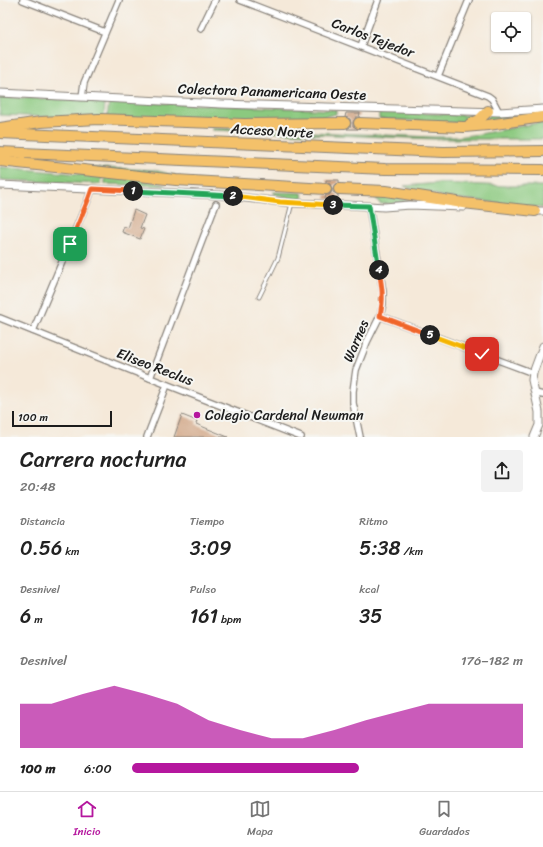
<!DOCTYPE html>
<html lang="es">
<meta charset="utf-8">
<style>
body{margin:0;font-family:Sriracha,sans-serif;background:#f2f2f2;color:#222;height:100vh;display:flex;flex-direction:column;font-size:15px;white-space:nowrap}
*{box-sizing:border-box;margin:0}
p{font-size:13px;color:#767676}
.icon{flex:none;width:22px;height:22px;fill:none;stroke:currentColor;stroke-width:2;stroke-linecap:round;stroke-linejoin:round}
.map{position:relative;height:437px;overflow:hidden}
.sheet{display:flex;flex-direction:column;background:#fff;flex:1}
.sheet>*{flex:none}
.buttons{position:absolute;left:491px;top:12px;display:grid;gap:8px}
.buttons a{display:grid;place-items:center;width:40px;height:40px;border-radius:4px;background:#fff;box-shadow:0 1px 3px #0004;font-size:20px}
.scale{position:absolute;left:12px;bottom:10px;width:100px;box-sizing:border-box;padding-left:4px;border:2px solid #1c1c1c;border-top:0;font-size:11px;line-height:14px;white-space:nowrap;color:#1c1c1c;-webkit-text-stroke:3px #f6f6f2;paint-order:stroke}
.pin{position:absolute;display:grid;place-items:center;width:34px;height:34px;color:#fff;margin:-17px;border-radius:8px;box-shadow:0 2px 6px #0006}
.km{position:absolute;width:20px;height:20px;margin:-10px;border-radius:50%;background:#222;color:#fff;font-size:11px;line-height:20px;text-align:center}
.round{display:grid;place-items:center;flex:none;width:42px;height:42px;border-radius:4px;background:#f2f2f2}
.overview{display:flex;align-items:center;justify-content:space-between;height:68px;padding:0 20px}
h1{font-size:22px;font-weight:600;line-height:30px}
.figures{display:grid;grid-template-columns:repeat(3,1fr);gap:6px;height:68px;padding:4px 20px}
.figures div{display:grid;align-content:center}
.figures b{font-size:20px;font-weight:600}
.figures small{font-size:11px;font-weight:400}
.figures p{font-size:11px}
.chart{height:112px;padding:8px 20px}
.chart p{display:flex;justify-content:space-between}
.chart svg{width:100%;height:72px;margin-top:4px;fill:#b5179e;opacity:.7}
ul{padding:0 20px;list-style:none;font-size:13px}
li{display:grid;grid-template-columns:64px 48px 1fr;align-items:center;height:30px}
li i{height:10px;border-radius:5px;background:#b5179e}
.menu{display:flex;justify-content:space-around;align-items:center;height:56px;border-top:1px solid #e0e0e0;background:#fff;font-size:11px;color:#767676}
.menu a{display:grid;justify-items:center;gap:2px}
.menu .on{color:#b5179e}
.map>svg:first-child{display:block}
</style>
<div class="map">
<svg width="543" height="437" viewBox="0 0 543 437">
<rect width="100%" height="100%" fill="#f6f6f2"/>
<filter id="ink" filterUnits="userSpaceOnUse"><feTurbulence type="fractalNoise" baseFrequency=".025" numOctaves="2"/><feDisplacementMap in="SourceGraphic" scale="8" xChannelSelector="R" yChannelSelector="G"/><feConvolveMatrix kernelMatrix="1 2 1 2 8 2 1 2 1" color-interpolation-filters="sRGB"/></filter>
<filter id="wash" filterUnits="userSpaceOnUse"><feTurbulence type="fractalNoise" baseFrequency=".012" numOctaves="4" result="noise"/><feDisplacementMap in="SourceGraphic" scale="16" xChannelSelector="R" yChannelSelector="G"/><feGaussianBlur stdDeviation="0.9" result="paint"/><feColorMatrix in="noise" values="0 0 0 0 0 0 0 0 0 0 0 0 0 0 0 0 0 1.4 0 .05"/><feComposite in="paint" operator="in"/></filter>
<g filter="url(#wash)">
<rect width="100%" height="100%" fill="#f5e9d9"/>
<g fill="#8bc97f" stroke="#54724e">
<path d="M0 97 105 101 104 117H51L0 115Z"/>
<path d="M109 101 336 110V114L314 119 278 120 107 118Z"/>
<path d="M379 111 480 116 472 121 458 123 379 119Z"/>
<path d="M520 113 521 115 484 121 490 114Z"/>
<path d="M543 122V139H434L212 130V128L433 137H456L480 134Z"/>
<path d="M0 167 44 171 102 176 101 184 0 180Z"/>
<path d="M79 167 154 170 182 177Z"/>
<path d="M105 175 148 181 166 185 165 186 105 184Z"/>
<path d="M439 183 507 186H543V208L443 197C430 192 416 192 404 186Z"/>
<path d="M273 192 302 193 303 199 292 198 274 194Z"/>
<path d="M378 197 398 198 424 202 380 204 376 198Z"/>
</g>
<g id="blocks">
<g fill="#d1a686">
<path d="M346 113H360L359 117H356L353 122V126L358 129H347L350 127 351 123 350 119 345 117Z"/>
<path d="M326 180H339V183L334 185 333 188V192L338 195V200L325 199 326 195H329L331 193 332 189 330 184 326 182Z"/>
<path d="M134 210 145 215 140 228 144 229 140 239 122 232 124 226 128 228Z"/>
<path d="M182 415 197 421 196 424 228 437H174Z"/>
</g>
</g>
</g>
<g filter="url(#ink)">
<use href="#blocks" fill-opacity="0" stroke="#88827a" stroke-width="1"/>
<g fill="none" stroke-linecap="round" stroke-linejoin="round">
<defs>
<path id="service" d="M259 297 278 258 292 203"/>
<g id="minor">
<path d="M23 0 105 32"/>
<path d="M240 0 488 96 492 99 499 112"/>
<path d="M201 29 215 0"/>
<path d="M361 46 378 0"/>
<path d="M438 76 469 0"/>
<path d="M82 97 84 83 119 0"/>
<path d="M380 316 533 373"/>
<path d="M0 318 150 378 301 437"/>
<path d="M33 331 88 200 92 189"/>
<path d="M150 378 216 204"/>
<path d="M535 393 543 395"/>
<path d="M147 437 167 385"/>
<path d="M360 437 353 403V391L356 370 367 342 380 316 383 304V292L369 206"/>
</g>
<g id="tertiary">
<path d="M0 93 222 104 499 112 543 109"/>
<path d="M0 185 219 195 292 203 369 206 384 207 410 205 463 207"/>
<path d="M531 211H543"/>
<path d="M534 437 539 425V412L532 380 533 373 543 346"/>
</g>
<g id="motorway">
<path d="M359 123 464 127 488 125 543 117"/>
<path d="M470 124 479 120 488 111"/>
<path d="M0 128 41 122 99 119 244 124 345 123"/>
<path d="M0 133 443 152 543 151"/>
<path d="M0 152 385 169 543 170"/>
<path d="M0 161 176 180 326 189"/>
<path d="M339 189 386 191 463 203 535 211"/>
</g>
</defs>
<use href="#service" stroke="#88827a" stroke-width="5"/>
<use href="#minor" stroke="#88827a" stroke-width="8"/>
<use href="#tertiary" stroke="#88827a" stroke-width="9"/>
<use href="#motorway" stroke="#88827a" stroke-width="12"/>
<use href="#service" stroke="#fff" stroke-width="3"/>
<use href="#minor" stroke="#fff" stroke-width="5.5"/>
<use href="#tertiary" stroke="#fff" stroke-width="7"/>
<use href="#motorway" stroke="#f4c16a" stroke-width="10"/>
</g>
</g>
<g fill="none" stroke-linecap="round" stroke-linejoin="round" filter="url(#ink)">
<defs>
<path id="split-1" d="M70 244 88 200 92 189 133 191"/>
<path id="split-2" d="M133 191 233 196"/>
<path id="split-3" d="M233 196 280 202 333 205"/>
<path id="split-4" d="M333 205 369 206 379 270"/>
<path id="split-5" d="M379 270C382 287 384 298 380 316L430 335"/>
<path id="split-6" d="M430 335 482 354"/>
</defs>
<use href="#split-1" stroke="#fff" stroke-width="8"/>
<use href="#split-2" stroke="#fff" stroke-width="8"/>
<use href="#split-3" stroke="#fff" stroke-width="8"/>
<use href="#split-4" stroke="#fff" stroke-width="8"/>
<use href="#split-5" stroke="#fff" stroke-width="8"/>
<use href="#split-6" stroke="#fff" stroke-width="8"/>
<use href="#split-1" stroke="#f0652b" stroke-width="5"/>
<use href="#split-2" stroke="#22a559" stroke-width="5"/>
<use href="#split-3" stroke="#f5b400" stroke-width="5"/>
<use href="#split-4" stroke="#22a559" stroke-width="5"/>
<use href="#split-5" stroke="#f0652b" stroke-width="5"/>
<use href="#split-6" stroke="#f5b400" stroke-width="5"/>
</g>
<circle fill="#b5179e" stroke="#f6f6f2" stroke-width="1.5" cx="197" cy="415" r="4"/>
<g text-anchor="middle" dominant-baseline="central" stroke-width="4" stroke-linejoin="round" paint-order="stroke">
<g font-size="14" fill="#1c1c1c" stroke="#f6f6f2">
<text transform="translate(373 38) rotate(21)">Carlos Tejedor</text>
<text transform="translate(272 92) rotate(2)">Colectora Panamericana Oeste</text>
<text transform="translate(272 131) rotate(3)">Acceso Norte</text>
<text transform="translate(356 341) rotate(-67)">Warnes</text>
<text transform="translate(155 367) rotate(21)">Eliseo Reclus</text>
</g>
<g font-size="14" fill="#1c1c1c" stroke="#f6f6f2" text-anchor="start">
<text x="205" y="415">Colegio Cardenal Newman</text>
</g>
</g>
</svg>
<div class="buttons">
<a><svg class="icon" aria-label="locate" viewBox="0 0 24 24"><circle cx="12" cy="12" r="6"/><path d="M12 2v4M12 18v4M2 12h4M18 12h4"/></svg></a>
</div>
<div class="scale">100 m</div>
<div class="pin" style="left:70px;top:244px;background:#1e9e55"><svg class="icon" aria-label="arrive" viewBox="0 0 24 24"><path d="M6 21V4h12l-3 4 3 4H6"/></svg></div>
<div class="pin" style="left:482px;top:354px;background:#d93025"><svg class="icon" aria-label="check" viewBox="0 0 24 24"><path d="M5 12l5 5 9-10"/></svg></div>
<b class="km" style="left:133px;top:191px">1</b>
<b class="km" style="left:233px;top:196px">2</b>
<b class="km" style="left:333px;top:205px">3</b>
<b class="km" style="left:379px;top:270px">4</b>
<b class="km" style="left:430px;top:335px">5</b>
</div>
<section class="sheet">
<div class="overview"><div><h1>Carrera nocturna</h1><p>20:48</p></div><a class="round"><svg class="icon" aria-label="share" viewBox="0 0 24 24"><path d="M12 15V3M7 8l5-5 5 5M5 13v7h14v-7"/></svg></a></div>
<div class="figures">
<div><p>Distancia</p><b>0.56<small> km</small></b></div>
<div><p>Tiempo</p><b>3:09</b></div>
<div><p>Ritmo</p><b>5:38<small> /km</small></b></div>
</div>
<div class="figures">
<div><p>Desnivel</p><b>6<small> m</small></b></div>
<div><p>Pulso</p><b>161<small> bpm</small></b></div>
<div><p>kcal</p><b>35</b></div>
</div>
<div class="chart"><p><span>Desnivel</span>176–182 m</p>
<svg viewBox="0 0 160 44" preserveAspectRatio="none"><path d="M0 44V17L10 17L20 11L30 6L40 11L50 17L60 27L70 33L80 38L90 38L100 33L110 27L120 22L130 17L140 17L150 17L160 17V44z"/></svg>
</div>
<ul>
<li><b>100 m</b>6:00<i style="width:58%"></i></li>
</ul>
</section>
<nav class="menu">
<a class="on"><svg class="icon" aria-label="home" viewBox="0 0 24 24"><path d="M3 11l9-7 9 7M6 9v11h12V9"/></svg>Inicio</a>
<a><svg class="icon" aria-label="map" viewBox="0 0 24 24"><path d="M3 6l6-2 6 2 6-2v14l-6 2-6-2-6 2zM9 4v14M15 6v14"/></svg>Mapa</a>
<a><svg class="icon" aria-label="saved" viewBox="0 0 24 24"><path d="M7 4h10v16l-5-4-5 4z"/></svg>Guardados</a>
</nav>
